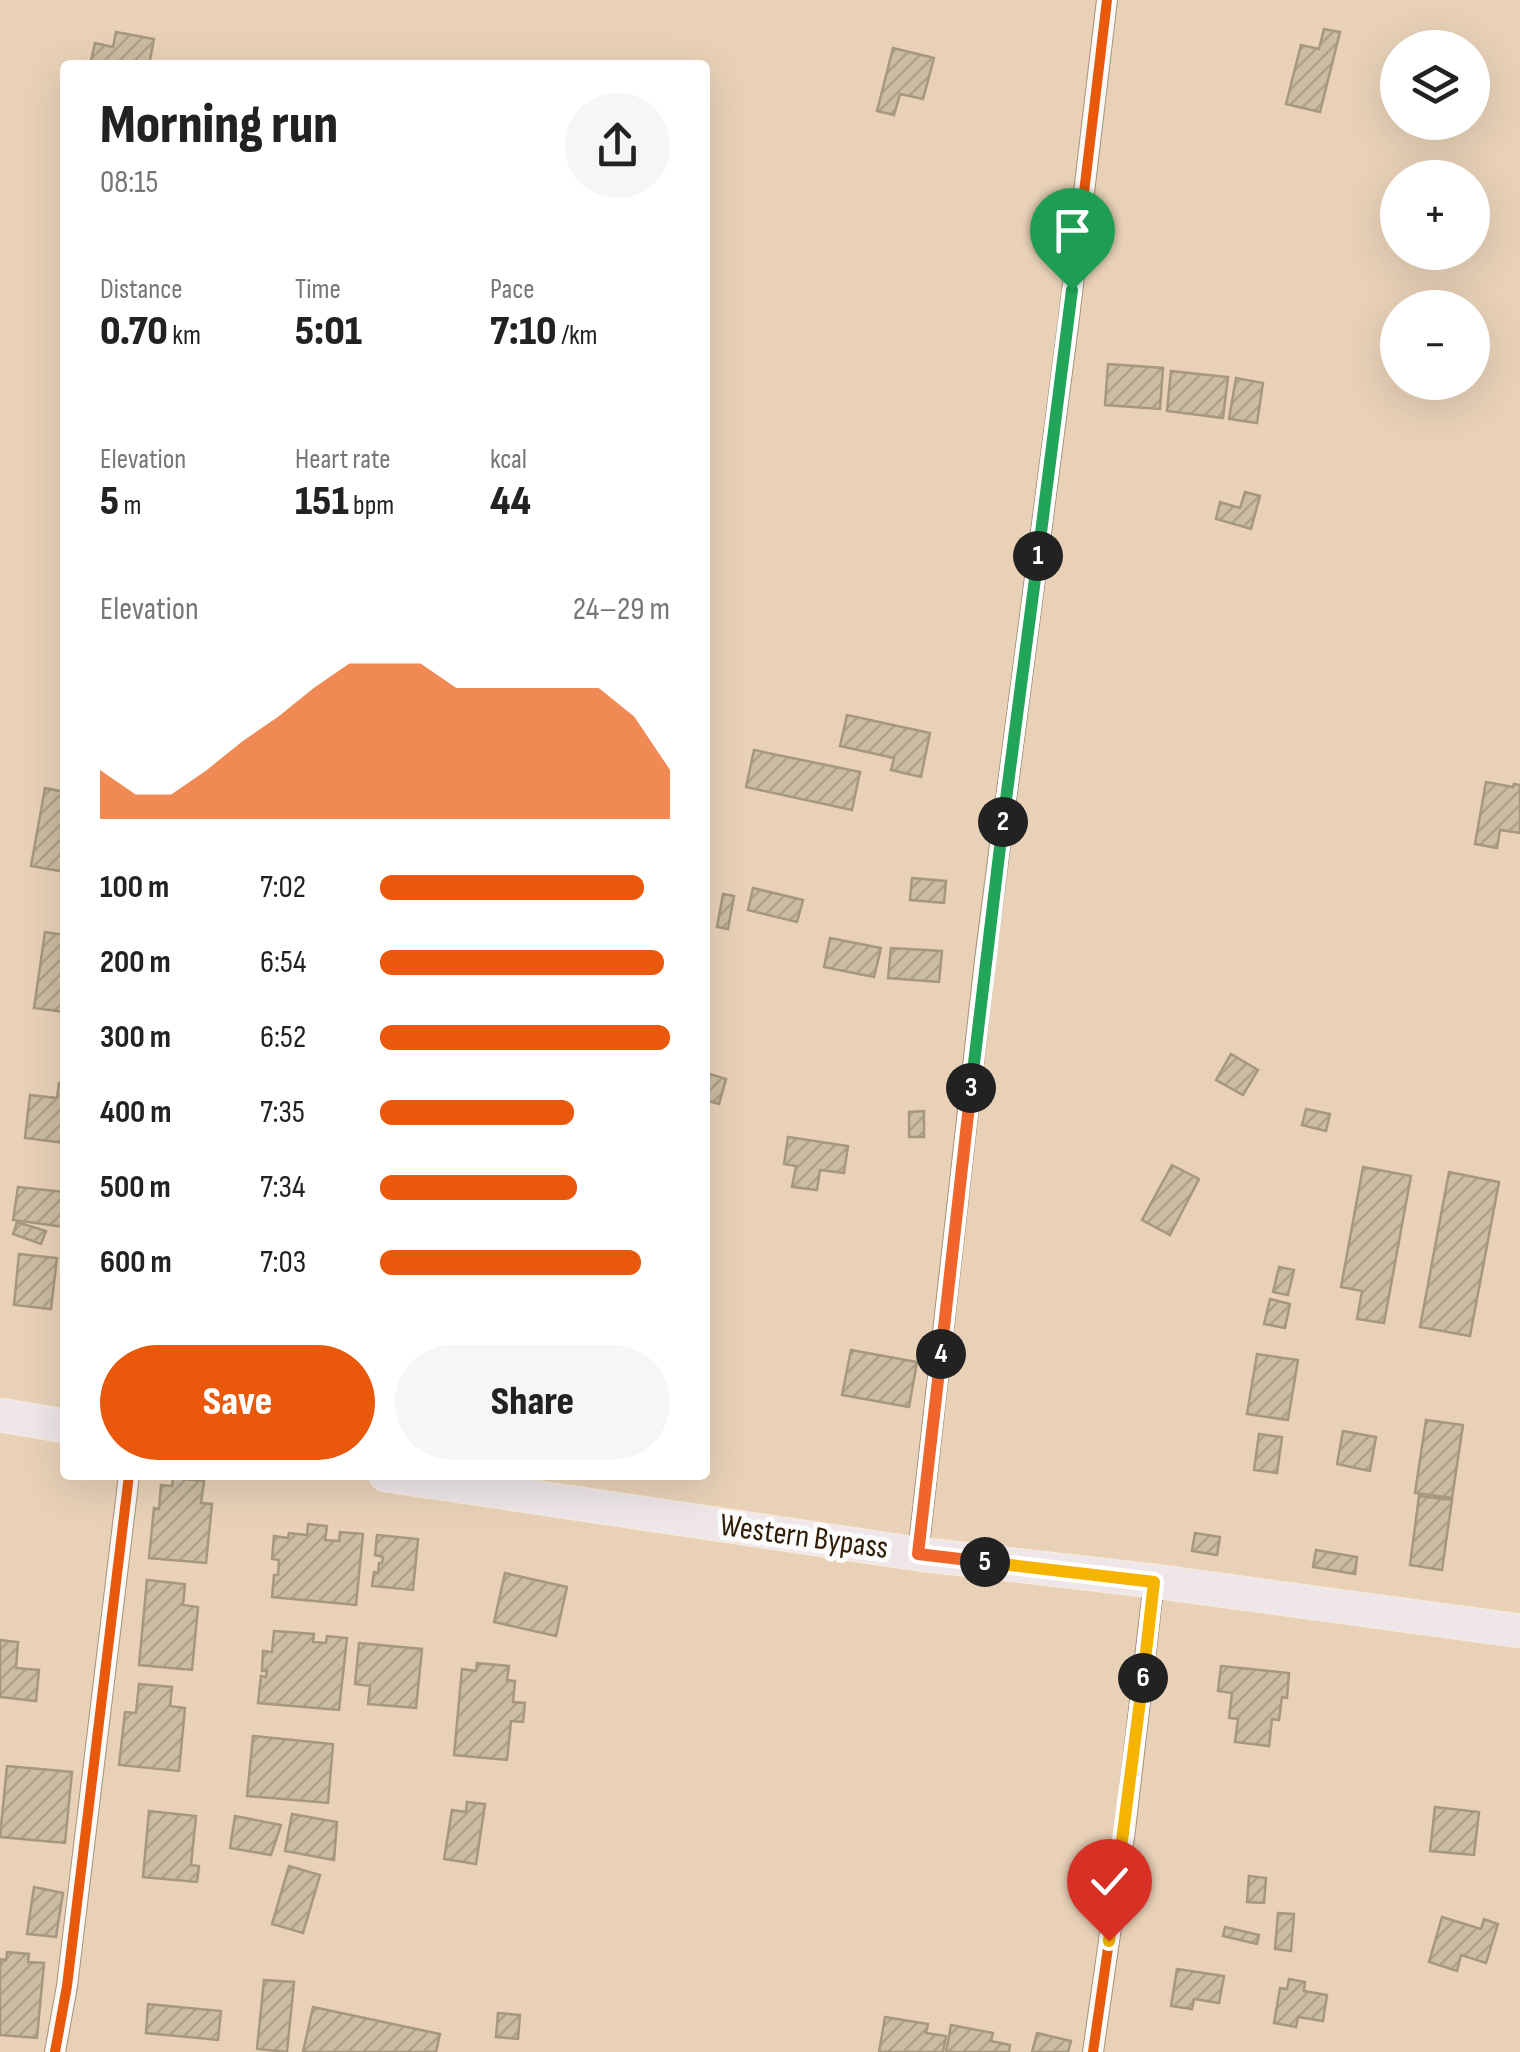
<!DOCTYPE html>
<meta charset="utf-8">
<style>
body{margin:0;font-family:"Sofia Sans Condensed",sans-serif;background:#f6f6f6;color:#222;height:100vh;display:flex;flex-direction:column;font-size:38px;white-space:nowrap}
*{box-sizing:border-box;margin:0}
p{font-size:32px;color:#767676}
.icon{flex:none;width:55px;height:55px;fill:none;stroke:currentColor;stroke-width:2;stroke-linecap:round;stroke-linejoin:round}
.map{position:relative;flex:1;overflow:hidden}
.sheet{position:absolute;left:60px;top:60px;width:650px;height:1420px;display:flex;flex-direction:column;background:#fff;border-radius:10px;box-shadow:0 10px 40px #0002}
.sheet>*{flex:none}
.fabs{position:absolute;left:1380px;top:30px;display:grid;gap:20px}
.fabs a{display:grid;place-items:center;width:110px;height:110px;border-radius:50%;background:#fff;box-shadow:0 10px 40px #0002;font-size:50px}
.pin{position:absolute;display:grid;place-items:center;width:85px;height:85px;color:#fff;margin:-102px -42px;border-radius:50% 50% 50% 0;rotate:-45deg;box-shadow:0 0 10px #0007}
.pin .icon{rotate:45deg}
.km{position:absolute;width:50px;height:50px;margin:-25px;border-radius:50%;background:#222;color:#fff;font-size:28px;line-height:50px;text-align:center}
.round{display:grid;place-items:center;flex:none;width:105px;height:105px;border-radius:52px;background:#f6f6f6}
.overview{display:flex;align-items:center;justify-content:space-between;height:170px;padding:0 40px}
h1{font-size:55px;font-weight:800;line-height:75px}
.stats{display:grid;grid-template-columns:repeat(3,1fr);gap:15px;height:170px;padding:10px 40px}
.stats div{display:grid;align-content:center}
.stats b{font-size:42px;font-weight:800}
.stats small{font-size:28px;font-weight:400}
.stats p{font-size:28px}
.chart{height:280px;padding:20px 40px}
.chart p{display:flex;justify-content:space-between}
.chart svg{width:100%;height:180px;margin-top:10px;fill:#ea580c;opacity:.7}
.button{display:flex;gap:20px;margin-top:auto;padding:20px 40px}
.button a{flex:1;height:115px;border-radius:60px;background:#ea580c;color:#fff;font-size:40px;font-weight:800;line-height:115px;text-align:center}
.button a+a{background:#f6f6f6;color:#222}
ul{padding:0 40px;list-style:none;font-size:32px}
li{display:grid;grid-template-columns:160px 120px 1fr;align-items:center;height:75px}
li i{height:25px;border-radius:12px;background:#ea580c}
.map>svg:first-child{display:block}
</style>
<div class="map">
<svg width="1520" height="2052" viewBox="0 0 1520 2052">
<defs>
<pattern id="building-hatch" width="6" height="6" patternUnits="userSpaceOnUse" patternTransform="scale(2.5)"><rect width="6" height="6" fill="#cbbca2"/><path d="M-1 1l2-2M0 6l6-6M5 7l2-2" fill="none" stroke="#afa18a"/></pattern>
</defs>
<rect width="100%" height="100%" fill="#e8d1b7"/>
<g fill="url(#building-hatch)" stroke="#a6977e" stroke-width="2.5">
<path d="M1324 29 1340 32 1320 112 1286 104 1301 45 1319 49Z"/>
<path d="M116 32 154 39 149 65H90L95 43 113 47Z"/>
<path d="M893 48 934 58 923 99 900 94 894 115 877 111Z"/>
<path d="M1108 364 1163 368 1160 409 1105 405Z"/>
<path d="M1171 371 1228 377 1223 418 1167 411Z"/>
<path d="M1236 378 1263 383 1257 423 1229 419Z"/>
<path d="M1245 492 1260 496 1251 529 1216 519 1220 502 1240 508Z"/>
<path d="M847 715 930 733 921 777 891 770 894 758 840 746Z"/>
<path d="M754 750 860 772 852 810 746 787Z"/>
<path d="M1486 782 1513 787 1514 784 1520 785V833L1500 830 1497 848 1475 844Z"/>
<path d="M45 788 65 792V872L31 866Z"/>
<path d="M912 878 946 881 944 903 910 900Z"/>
<path d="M753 888 803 900 797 922 748 910Z"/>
<path d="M723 894 734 896 728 929 717 927Z"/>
<path d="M45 932 65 935V1012L34 1008Z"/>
<path d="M830 938 881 948 874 977 824 967Z"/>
<path d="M891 948 942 951 939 982 888 978Z"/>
<path d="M1231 1054 1258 1070 1243 1095 1216 1080Z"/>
<path d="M710 1074 726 1079 719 1104 705 1100Z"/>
<path d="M59 1083H65V1143L25 1138 30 1095 57 1098Z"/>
<path d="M1306 1109 1330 1114 1326 1131 1302 1125Z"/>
<path d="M924 1111V1137H909V1112Z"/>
<path d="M788 1137 848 1146 844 1173 820 1170 817 1190 792 1187 796 1166 784 1164Z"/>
<path d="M1172 1165 1199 1179 1170 1235 1142 1220Z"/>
<path d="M1363 1167 1411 1176 1384 1323 1357 1319 1362 1291 1341 1287Z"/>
<path d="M1449 1172 1499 1182 1470 1336 1420 1327Z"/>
<path d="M18 1187 65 1192V1227L13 1220Z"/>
<path d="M17 1222 46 1231 41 1244 13 1234Z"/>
<path d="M19 1254 57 1258 51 1309 14 1305Z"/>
<path d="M1279 1267 1294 1270 1288 1295 1273 1292Z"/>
<path d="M1270 1299 1290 1304 1285 1328 1264 1324Z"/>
<path d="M851 1350 917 1362 909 1407 842 1395Z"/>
<path d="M1257 1354 1298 1360 1288 1420 1247 1414Z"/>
<path d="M1426 1420 1463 1425 1452 1498 1415 1493Z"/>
<path d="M1343 1431 1376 1437 1370 1471 1337 1464Z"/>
<path d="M1259 1434 1282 1437 1277 1473 1254 1470Z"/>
<path d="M173 1478 204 1481 201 1503 212 1504 206 1563 149 1558 154 1508 159 1509 161 1485 172 1486Z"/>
<path d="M1419 1496 1452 1500 1442 1570 1410 1565Z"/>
<path d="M308 1524 327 1526 325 1540 339 1541 340 1532 363 1534 356 1605 272 1597 274 1575H278L279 1560 272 1559 274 1536 288 1538 289 1533 307 1535Z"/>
<path d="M1195 1533 1220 1537 1217 1555 1192 1551Z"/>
<path d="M377 1535 418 1539 413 1590 372 1586 374 1572 378 1573 379 1563H382L383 1557 375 1555Z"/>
<path d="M1316 1550 1357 1557 1355 1574 1313 1567Z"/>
<path d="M505 1573 567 1587 556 1636 494 1622Z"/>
<path d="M147 1580 185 1584 183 1605 198 1607 192 1670 139 1665Z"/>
<path d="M274 1631 314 1634 313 1642 326 1643 327 1636 347 1638 339 1710 258 1703 261 1676 266 1677 267 1671H262L263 1651 272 1652Z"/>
<path d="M0 1640 18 1642 16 1668 39 1670 36 1701 0 1697Z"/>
<path d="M359 1643 422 1649 416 1708 368 1704 370 1686 355 1684Z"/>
<path d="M477 1663 509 1666 507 1680 515 1681 513 1702 525 1703 523 1722 511 1721 507 1760 454 1755 462 1669 476 1671Z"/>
<path d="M1221 1666 1289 1673 1287 1698 1282 1697 1279 1720 1272 1719 1269 1746 1235 1742 1238 1719 1229 1718 1232 1693 1218 1691Z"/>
<path d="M139 1684 172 1687 170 1706 185 1708 179 1771 119 1765 125 1712 136 1713Z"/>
<path d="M253 1736 333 1744 328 1803 247 1796Z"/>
<path d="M7 1766 72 1772 65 1843 0 1837Z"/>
<path d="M467 1802 485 1804 476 1864 444 1859 452 1810 466 1812Z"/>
<path d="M1435 1807 1479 1812 1474 1855 1430 1851Z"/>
<path d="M149 1811 196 1816 191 1865 199 1866 197 1882 143 1877Z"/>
<path d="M292 1814 337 1822 334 1860 285 1851Z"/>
<path d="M235 1816 281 1825 271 1855 230 1848Z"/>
<path d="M289 1866 320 1875 303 1933 272 1924Z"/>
<path d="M1249 1876 1266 1878 1264 1903 1247 1902Z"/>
<path d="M34 1887 63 1893 56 1937 27 1934Z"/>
<path d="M1278 1913 1294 1914 1291 1951 1275 1949Z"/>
<path d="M1442 1917 1481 1929 1484 1919 1498 1924 1486 1963 1461 1955 1457 1971 1429 1962Z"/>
<path d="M1225 1927 1259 1935 1257 1944 1223 1936Z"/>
<path d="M7 1952 29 1954 28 1962 44 1963 37 2038 0 2035V1959L6 1960Z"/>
<path d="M1177 1969 1224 1976 1219 2003 1194 1999 1192 2009 1171 2006Z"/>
<path d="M1289 1979 1305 1982 1304 1991 1327 1995 1323 2021 1298 2017 1296 2027 1274 2023 1280 1988 1287 1989Z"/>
<path d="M264 1980 294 1982 287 2052 257 2049Z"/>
<path d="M148 2004 221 2011 218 2040 146 2033Z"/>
<path d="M313 2007 440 2034 436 2052H303Z"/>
<path d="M498 2013 520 2015 518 2039 496 2037Z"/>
<path d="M885 2017 928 2024 926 2033 946 2036 943 2052H879Z"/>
<path d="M951 2025 993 2033 991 2041 1010 2045 1009 2052H946Z"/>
<path d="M1037 2033 1071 2041 1068 2052H1032Z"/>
</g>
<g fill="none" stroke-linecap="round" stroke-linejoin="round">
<defs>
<g id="minor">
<path d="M918 1554 985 960 1069 318 1107 0"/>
<path d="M55 2052 67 1986 129 1475"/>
<path d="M1093 2052 1125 1830 1154 1581"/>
</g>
<g id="primary">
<path d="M0 1415 65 1426"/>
<path d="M386 1475 918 1554 1154 1581 1520 1631"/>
</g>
</defs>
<use href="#minor" stroke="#a5927a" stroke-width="22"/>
<use href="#primary" stroke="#f5eadf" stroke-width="35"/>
<use href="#minor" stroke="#fcf8f4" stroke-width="20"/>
<use href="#primary" stroke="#eee6e9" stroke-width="32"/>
<defs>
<g id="cycleway">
<path d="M918 1554 985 960 1069 318 1107 0"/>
<path d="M55 2052 67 1986 129 1475"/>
<path d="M1093 2052 1125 1830 1154 1581"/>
</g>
</defs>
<use href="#cycleway" stroke="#fbfbfb" stroke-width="16"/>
<use href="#cycleway" stroke="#e8590c" stroke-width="10"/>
</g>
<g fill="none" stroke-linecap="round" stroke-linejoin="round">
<defs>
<path id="split-1" d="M1038 556 1072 290"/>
<path id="split-2" d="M1003 822 1038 556"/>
<path id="split-3" d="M971 1088 1003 822"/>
<path id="split-4" d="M941 1354 971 1088"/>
<path id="split-5" d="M941 1354 918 1554 985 1562"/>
<path id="split-6" d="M985 1562 1154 1582 1143 1678"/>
<path id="split-7" d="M1109 1941 1143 1678"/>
</defs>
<use href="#split-1" stroke="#fff" stroke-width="20"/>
<use href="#split-2" stroke="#fff" stroke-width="20"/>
<use href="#split-3" stroke="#fff" stroke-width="20"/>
<use href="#split-4" stroke="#fff" stroke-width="20"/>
<use href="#split-5" stroke="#fff" stroke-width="20"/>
<use href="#split-6" stroke="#fff" stroke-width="20"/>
<use href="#split-7" stroke="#fff" stroke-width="20"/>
<use href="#split-1" stroke="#22a559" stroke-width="12"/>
<use href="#split-2" stroke="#22a559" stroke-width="12"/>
<use href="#split-3" stroke="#22a559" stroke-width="12"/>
<use href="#split-4" stroke="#f0652b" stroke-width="12"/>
<use href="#split-5" stroke="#f0652b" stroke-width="12"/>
<use href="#split-6" stroke="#f5b400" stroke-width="12"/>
<use href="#split-7" stroke="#f5b400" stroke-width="12"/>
</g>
<g text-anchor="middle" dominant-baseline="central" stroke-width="10" stroke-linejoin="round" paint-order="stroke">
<g font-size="32" fill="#2f1c04" stroke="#fbfbfb">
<text transform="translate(804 1537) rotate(8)">Western Bypass</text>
</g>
</g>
</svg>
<div class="fabs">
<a><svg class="icon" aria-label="layers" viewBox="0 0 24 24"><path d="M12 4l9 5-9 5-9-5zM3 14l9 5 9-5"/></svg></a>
<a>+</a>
<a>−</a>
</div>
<div class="pin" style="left:1072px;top:290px;background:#1e9e55"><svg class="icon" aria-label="arrive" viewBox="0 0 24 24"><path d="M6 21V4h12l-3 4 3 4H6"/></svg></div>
<div class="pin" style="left:1109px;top:1941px;background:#d93025"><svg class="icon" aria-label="check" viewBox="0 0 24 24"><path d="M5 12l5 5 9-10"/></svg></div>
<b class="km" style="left:1038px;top:556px">1</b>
<b class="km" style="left:1003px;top:822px">2</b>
<b class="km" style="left:971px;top:1088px">3</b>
<b class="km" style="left:941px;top:1354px">4</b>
<b class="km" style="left:985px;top:1562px">5</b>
<b class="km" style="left:1143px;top:1678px">6</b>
<section class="sheet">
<div class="overview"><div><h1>Morning run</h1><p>08:15</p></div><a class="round"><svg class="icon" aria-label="share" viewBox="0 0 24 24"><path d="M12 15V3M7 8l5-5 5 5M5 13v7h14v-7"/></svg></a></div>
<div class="stats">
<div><p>Distance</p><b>0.70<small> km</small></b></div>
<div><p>Time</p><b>5:01</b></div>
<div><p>Pace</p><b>7:10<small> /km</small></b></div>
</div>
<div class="stats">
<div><p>Elevation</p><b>5<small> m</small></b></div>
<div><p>Heart rate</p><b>151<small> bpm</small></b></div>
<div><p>kcal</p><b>44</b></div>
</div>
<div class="chart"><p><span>Elevation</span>24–29 m</p>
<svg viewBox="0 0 160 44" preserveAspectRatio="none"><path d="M0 44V32L10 38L20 38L30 32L40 25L50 19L60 12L70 6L80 6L90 6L100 12L110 12L120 12L130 12L140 12L150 19L160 32V44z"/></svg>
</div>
<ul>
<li><b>100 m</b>7:02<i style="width:91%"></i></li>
<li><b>200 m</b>6:54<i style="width:98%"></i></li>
<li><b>300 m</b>6:52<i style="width:100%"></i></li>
<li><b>400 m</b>7:35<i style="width:67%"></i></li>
<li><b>500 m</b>7:34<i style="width:68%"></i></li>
<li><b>600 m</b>7:03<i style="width:90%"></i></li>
</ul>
<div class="button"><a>Save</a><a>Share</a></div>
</section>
</div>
